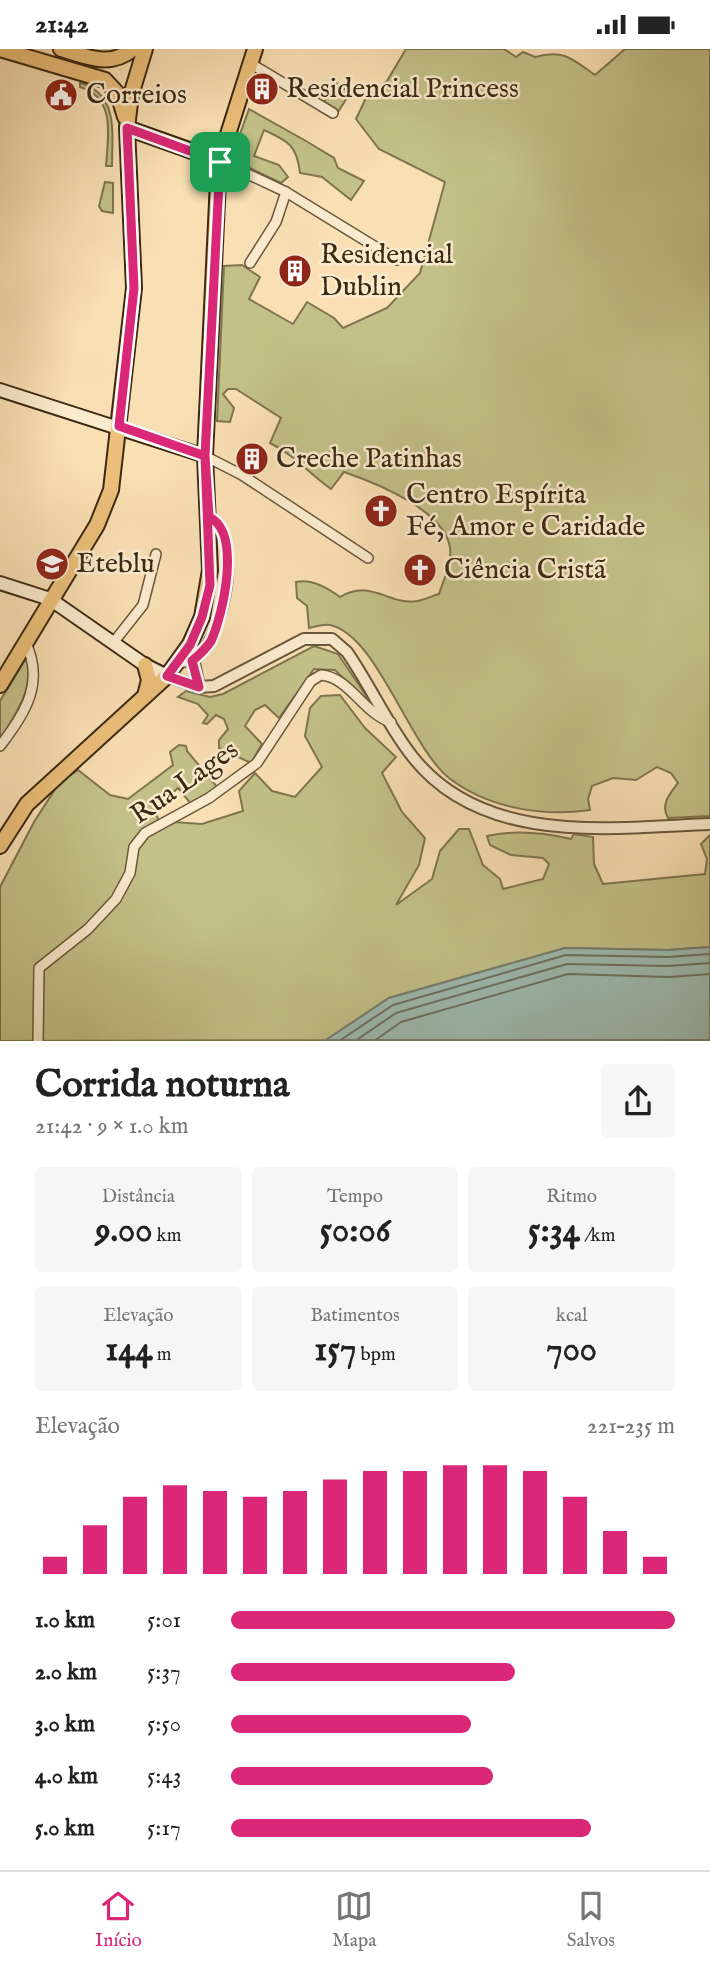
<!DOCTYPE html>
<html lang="pt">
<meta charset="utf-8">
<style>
body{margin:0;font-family:"IM FELL English",serif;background:#f6f6f6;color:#222;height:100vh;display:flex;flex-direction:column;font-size:26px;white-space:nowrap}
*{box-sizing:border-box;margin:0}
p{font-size:23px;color:#767676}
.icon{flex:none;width:38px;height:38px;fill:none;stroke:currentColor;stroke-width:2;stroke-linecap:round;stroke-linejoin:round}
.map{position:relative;height:992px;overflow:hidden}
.panel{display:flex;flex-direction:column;background:#fff;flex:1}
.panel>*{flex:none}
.pin{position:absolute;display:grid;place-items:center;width:60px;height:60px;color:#fff;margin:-30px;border-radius:14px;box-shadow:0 4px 10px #0006}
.round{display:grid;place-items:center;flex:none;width:74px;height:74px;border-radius:7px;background:#f6f6f6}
.head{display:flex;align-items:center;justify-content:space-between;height:119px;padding:0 35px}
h1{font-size:38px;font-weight:700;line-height:52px}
.stats{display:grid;grid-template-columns:repeat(3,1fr);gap:10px;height:119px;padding:7px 35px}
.stats div{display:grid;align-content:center;border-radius:7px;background:#f6f6f6;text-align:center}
.stats b{font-size:35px;font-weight:700}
.stats small{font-size:19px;font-weight:400}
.stats p{font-size:19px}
.chart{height:196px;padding:14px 35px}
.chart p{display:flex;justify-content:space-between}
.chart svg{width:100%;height:126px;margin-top:7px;stroke:#db2777;stroke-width:6}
ul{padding:0 35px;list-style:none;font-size:23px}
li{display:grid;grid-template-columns:112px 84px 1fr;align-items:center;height:52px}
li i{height:18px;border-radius:9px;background:#db2777}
.status{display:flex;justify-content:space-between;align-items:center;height:49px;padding:0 35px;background:#fff;direction:ltr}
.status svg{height:19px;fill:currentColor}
.tab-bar{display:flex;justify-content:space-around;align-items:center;height:98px;border-top:2px solid #e0e0e0;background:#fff;font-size:19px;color:#767676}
.tab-bar a{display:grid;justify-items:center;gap:4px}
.tab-bar .active{color:#db2777}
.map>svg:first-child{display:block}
</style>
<div class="status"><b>21:42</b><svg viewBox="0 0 49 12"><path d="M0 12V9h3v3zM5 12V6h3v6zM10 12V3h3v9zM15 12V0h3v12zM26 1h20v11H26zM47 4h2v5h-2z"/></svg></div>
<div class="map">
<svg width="710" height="992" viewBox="0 0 710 992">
<rect width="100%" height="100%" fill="#f9e0b4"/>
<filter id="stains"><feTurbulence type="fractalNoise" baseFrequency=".00286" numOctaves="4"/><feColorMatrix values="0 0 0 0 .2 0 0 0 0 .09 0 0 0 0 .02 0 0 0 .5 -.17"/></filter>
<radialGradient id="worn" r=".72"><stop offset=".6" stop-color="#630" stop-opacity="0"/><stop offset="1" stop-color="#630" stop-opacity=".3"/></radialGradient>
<g fill="#c3c189" stroke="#7f754e" stroke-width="2">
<path d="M406 0H504L516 8 523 3 535 8C564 0 572 10 595 26L625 0H710V767L668 769C660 756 670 744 678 734L671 724 657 718 636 731 613 729 592 737 588 750 590 761C542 768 488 759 449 729 409 697 377 586 330 576 323 575 315 578 309 579L307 557 297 549 296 533C312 529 328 539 340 548 372 529 389 557 417 552 424 551 432 547 439 545 443 533 449 520 450 508 456 465 376 434 344 423L331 440C309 425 295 406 270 394L281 369 236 340H228L223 345 234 359 230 373 217 372 224 217 242 216 260 228 249 250 293 275 307 253 334 269 343 279 387 259 420 224 445 133 379 100 356 70 366 49 387 32Z"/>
<path d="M80 34C119 45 112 84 112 117H106C108 86 116 49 80 38Z"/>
<path d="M336 34 350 44 338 63 324 53Z"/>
<path d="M249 60 306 92 334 109 338 119 364 132 351 151 322 128 300 124C297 97 289 92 264 81L254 107 279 116 288 128 281 134 231 110Z"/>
<path d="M105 133 113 134V164L102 162 99 157Z"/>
<path d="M314 597 338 605 367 648 364 649 335 621 314 620 279 669 265 656 255 661 245 677 262 695 251 714 219 699V691L228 680 224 670 216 666 207 675 203 674 208 666 198 655 178 648 186 642 210 648 223 645Z"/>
<path d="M25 611 29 613C31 644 16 665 0 690V652Z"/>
<path d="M340 646 365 679 396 708 382 724 402 763 425 789 419 816 396 856 432 830 440 802 459 780H469L483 816 500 830 503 840 543 830 549 815 543 809 511 806 490 796 487 787C513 781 545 784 571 790L574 785 593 788 594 815 603 835 705 825 707 810 701 795 710 786V898L668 901 565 899 389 949 326 991 0 992V838L34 773 59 734 78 721 110 746 128 750 173 716 170 703 179 696 186 697 187 702 218 739 191 755 178 739 154 760 159 772 202 775 243 762 239 742 255 724 272 742 295 748 322 718 305 687 310 659 321 647Z"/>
</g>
<path fill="#9ebcb2" stroke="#768172" stroke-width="2" d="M710 898V991H326L389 949 565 899 668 901Z"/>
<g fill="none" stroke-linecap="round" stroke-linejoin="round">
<g stroke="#6c7262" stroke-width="2">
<path d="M339 992 393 956 566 906 668 908 710 905"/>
<path d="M355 992 396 964 567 915 668 917 710 914"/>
<path d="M374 992 401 973 568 925 669 928 710 925"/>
</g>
<defs>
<g id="minor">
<path d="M250 14 333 64"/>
<path d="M220 112 286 143 397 211"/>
<path d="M250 214 276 173 286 143"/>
<path d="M205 407 242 426 368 509"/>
<path d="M113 594 143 556 156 505"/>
<path d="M178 614C226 613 246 486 209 468"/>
<path d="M0 697C26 664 45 633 25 592"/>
<path d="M38 992 39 919 88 880 116 850 130 824 134 798 145 784 209 749 257 714 311 632 321 626C349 628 364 665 391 673"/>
</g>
<g id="tertiary">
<path d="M190 595 199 638"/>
<path d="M167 627 199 638 214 637 304 590H332L347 603C370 636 387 675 412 707 482 797 609 779 710 775"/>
</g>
<g id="secondary">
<path d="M0 341 205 407"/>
<path d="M0 534 50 550 145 616 167 627"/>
</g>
<g id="primary">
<path d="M0 0 105 31 118 45 125 68"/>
<path d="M61 0C88 8 109 19 133 0"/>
<path d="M127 79 220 112"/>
<path d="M0 636 97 476 111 441 134 239 127 79 131 46 145 0"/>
<path d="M145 647 149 631 145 616"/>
<path d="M0 797 27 755 167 627 190 595 202 568 210 521 205 407 218 132 224 98 255 0"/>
</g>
</defs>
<use href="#minor" stroke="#6a573b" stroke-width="12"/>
<use href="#tertiary" stroke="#6a573b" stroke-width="14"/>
<use href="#secondary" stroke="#3b2913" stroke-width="16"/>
<use href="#primary" stroke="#3b2913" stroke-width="18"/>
<use href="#minor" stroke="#fbebce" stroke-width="9"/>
<use href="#tertiary" stroke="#fbebce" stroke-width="10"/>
<use href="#secondary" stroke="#fbebce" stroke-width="12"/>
<use href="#primary" stroke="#ecc07a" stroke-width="14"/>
</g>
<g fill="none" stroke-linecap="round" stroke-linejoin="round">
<defs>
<path id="route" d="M220 113 205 407 210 536 202 568 190 596 167 627 199 638 192 612C199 606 206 600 211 592 223 566 242 483 209 468L205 407 119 377 134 239 127 79 220 113"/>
</defs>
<use href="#route" stroke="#fff" stroke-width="14"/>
<use href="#route" stroke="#db2777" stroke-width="9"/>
</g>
<defs>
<symbol id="building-disc" viewBox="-11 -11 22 22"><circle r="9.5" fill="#8f2418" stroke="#fbebce"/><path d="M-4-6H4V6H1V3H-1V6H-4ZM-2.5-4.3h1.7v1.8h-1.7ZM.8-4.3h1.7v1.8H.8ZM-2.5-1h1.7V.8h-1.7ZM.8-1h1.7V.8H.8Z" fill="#fff"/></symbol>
<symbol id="civic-disc" viewBox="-11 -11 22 22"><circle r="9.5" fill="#8f2418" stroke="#fbebce"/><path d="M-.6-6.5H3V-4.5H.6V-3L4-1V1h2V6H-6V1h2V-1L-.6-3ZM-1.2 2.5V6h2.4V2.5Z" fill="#fff"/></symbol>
<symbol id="church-disc" viewBox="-11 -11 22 22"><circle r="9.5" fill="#8f2418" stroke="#fbebce"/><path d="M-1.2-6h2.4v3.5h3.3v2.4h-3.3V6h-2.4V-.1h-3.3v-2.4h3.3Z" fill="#fff"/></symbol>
<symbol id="university-disc" viewBox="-11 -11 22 22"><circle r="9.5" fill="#8f2418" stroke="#fbebce"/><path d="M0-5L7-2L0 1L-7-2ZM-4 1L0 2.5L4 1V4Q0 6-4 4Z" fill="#fff"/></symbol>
</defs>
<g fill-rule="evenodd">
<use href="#building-disc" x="243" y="21" width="38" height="38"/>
<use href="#civic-disc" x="42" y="27" width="38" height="38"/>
<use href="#building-disc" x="276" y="203" width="38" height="38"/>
<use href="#building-disc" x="233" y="391" width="38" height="38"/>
<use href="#church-disc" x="362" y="443" width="38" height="38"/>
<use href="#university-disc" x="33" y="496" width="38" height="38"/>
<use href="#church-disc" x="401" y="502" width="38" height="38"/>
</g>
<g text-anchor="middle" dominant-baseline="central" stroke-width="5" stroke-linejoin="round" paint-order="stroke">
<g font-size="28" fill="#3b2913" stroke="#fbebce" text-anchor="start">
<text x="286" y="40">Residencial Princess</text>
<text x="86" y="46">Correios</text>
<text x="320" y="206">Residencial<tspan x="320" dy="32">Dublin</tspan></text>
<text x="276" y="410">Creche Patinhas</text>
<text x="406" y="446">Centro Espírita<tspan x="406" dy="32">Fé, Amor e Caridade</tspan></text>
<text x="76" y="515">Eteblu</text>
<text x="444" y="521">Ciência Cristã</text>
</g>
<g font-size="28" fill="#3b2913" stroke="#fbebce">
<text transform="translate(185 734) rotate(-35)">Rua Lages</text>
</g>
</g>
<rect width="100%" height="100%" filter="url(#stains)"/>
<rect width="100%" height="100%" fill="url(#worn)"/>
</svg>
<div class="pin" style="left:220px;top:113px;background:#1e9e55"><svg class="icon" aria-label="arrive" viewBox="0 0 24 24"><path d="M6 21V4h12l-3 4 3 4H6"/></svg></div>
</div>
<section class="panel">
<div class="head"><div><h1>Corrida noturna</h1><p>21:42 · 9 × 1.0 km</p></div><a class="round"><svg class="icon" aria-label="share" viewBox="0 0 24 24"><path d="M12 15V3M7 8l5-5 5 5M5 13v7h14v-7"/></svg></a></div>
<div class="stats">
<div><p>Distância</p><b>9.00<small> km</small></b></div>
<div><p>Tempo</p><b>50:06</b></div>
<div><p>Ritmo</p><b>5:34<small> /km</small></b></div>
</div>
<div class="stats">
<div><p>Elevação</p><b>144<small> m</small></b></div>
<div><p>Batimentos</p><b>157<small> bpm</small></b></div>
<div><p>kcal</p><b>700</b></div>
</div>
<div class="chart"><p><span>Elevação</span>221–235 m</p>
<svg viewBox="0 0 160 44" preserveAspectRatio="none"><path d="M5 44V38M15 44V27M25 44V17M35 44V13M45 44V15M55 44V17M65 44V15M75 44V11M85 44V8M95 44V8M105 44V6M115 44V6M125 44V8M135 44V17M145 44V29M155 44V38"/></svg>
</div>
<ul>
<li><b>1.0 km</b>5:01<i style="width:100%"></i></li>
<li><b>2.0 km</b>5:37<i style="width:64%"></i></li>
<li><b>3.0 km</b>5:50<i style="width:54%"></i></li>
<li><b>4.0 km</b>5:43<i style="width:59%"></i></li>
<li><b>5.0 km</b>5:17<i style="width:81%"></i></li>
</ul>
</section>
<nav class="tab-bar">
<a class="active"><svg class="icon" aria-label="home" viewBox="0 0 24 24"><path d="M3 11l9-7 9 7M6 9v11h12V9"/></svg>Início</a>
<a><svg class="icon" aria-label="map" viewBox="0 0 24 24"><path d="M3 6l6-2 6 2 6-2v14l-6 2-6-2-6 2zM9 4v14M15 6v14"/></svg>Mapa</a>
<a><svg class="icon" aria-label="saved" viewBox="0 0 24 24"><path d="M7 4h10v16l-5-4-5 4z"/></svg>Salvos</a>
</nav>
